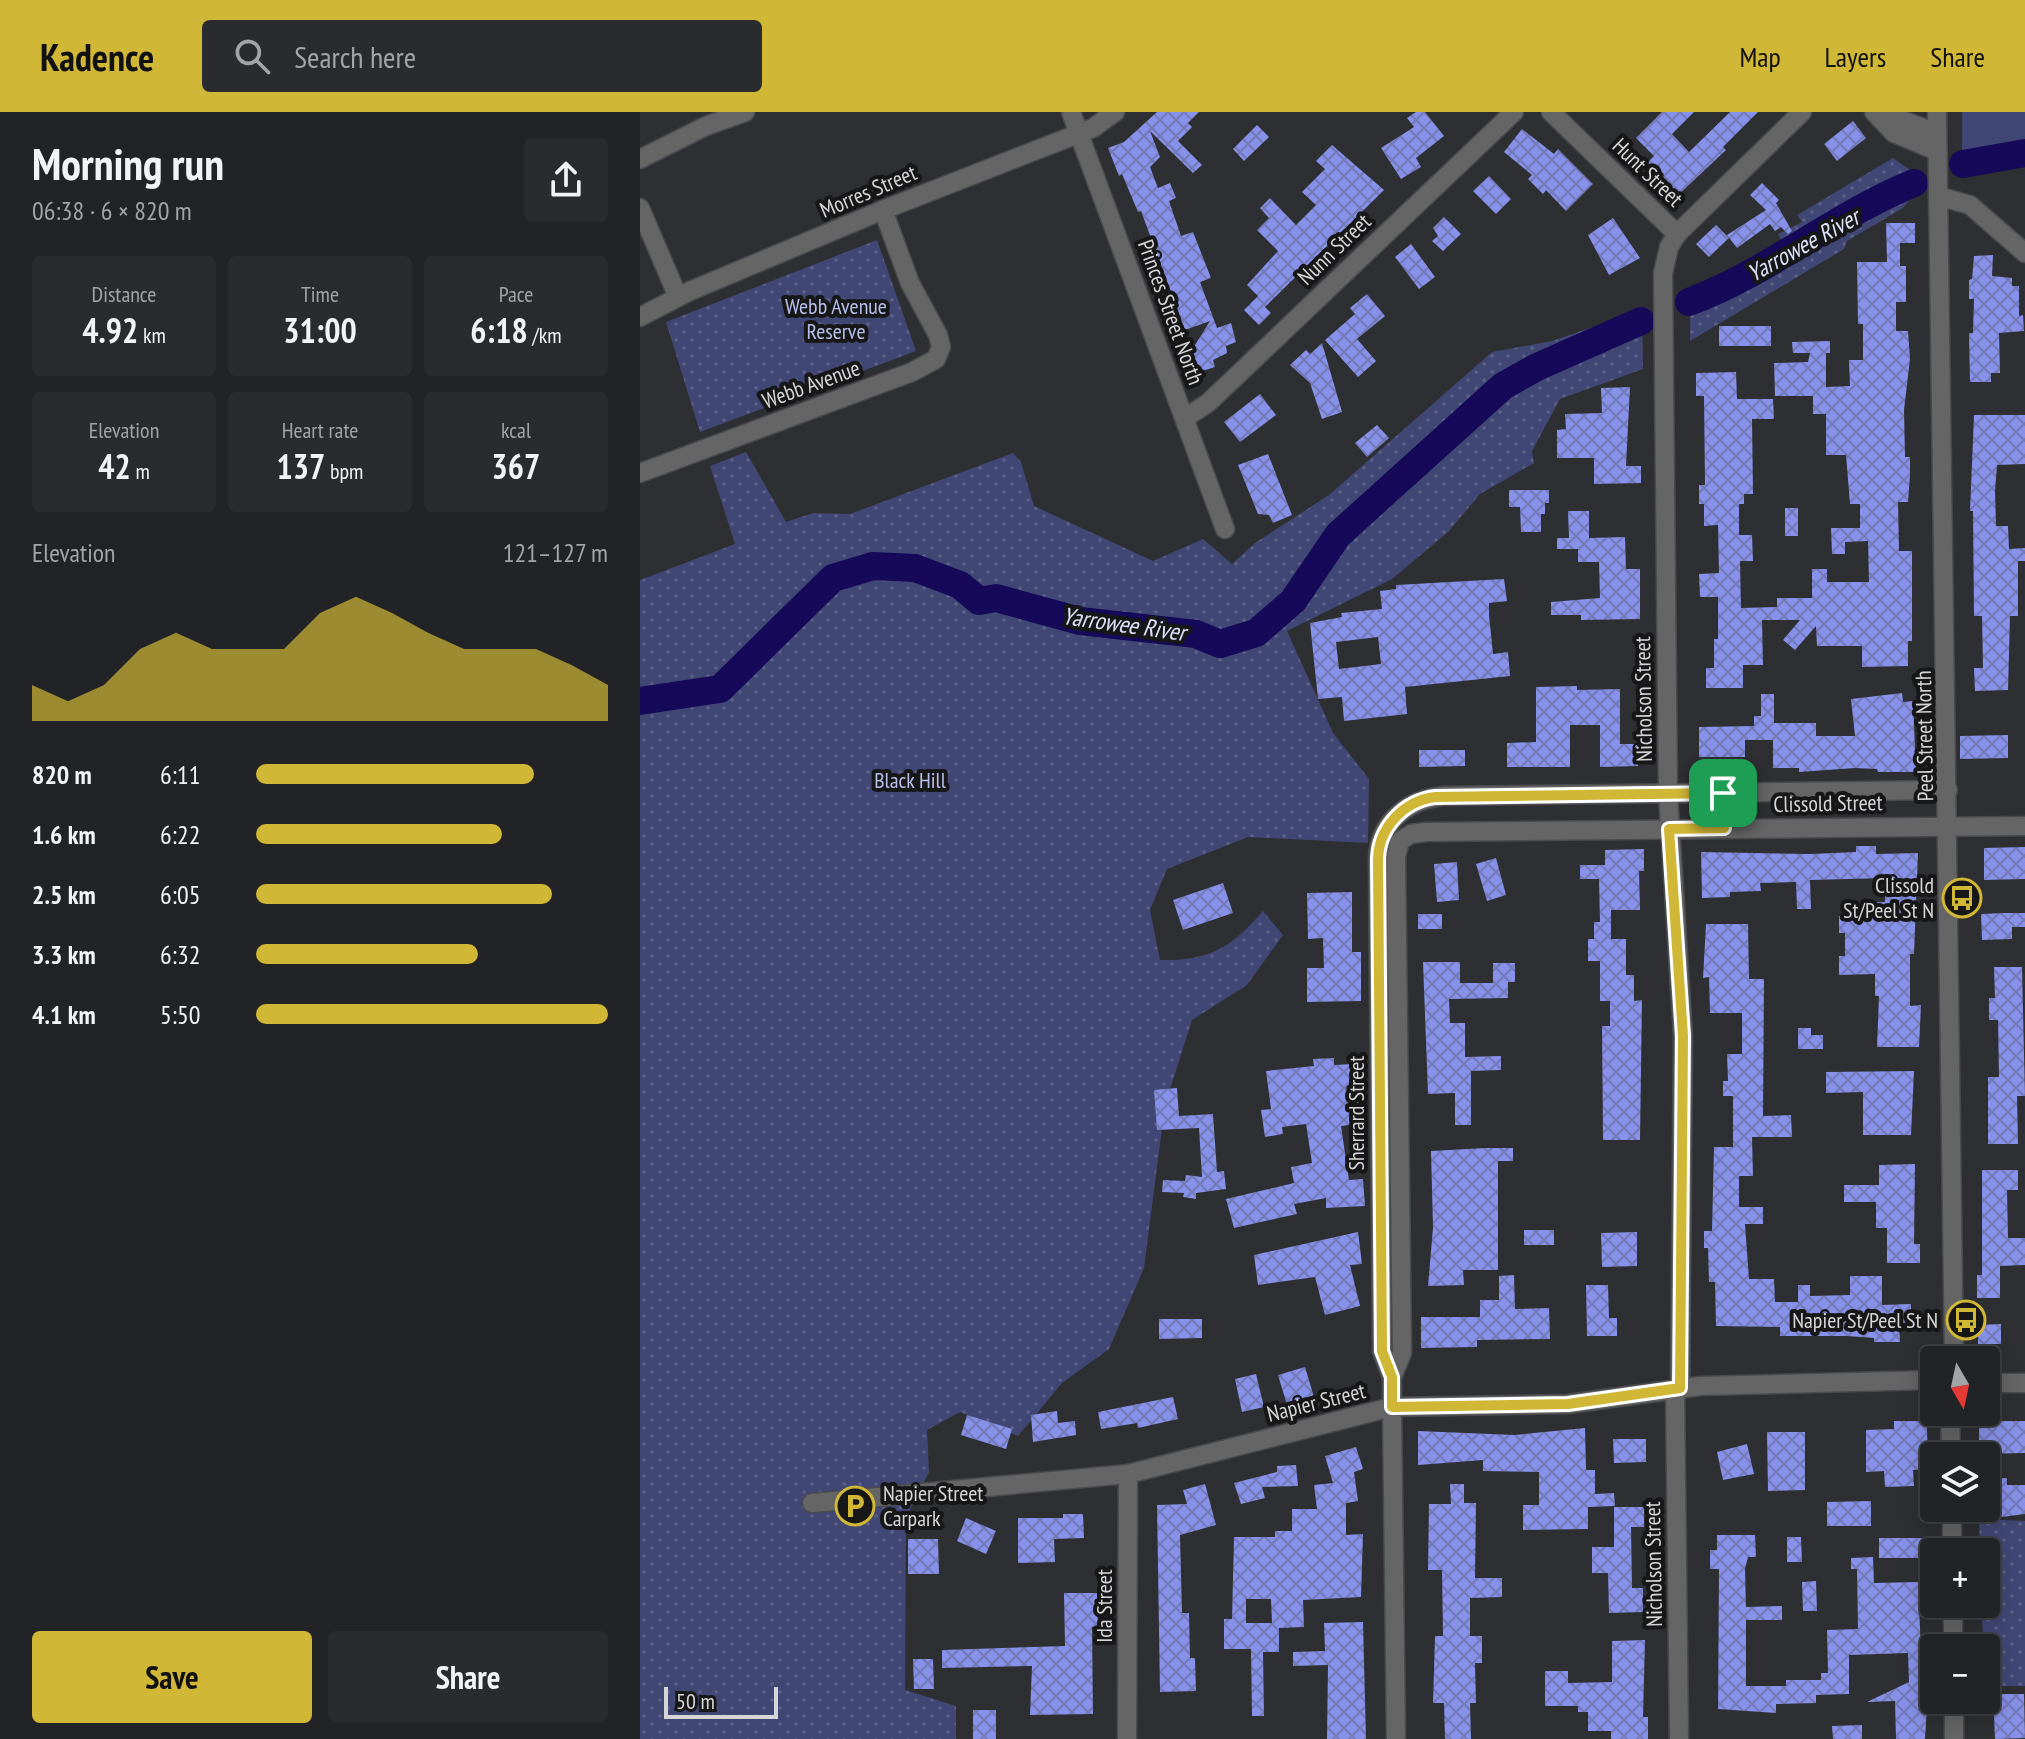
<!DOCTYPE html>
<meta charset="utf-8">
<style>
body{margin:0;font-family:"PT Sans Narrow",sans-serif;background:#2a2b2e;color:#f1f3f6;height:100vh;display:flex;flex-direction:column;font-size:30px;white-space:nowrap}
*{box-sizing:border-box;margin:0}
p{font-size:26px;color:#a2a4a7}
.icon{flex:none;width:44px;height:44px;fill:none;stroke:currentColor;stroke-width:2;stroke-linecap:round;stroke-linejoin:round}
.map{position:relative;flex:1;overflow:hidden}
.panel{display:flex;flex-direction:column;background:#222326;width:640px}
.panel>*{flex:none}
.needle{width:52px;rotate:171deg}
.controls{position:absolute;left:1280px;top:1234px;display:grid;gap:16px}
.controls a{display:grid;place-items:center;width:80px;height:80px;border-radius:8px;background:#222326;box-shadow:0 4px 20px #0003,0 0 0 2px #3f4043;font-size:40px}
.scale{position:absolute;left:24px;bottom:20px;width:114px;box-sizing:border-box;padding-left:8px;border:4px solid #d6d6d8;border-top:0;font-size:22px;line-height:28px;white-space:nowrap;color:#d6d6d8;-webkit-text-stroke:6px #171718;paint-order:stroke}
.pin{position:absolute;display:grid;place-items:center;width:68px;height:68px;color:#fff;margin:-34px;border-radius:16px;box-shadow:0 4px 12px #0006}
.round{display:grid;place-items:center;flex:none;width:84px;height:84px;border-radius:8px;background:#2a2b2e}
.overview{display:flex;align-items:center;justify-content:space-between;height:136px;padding:0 32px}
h1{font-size:44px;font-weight:700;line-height:60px}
.figures{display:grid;grid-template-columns:repeat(3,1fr);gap:12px;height:136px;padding:8px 32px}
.figures div{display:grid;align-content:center;border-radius:8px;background:#2a2b2e;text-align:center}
.figures b{font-size:34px;font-weight:700}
.figures small{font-size:22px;font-weight:400}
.figures p{font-size:22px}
.chart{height:224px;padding:16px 32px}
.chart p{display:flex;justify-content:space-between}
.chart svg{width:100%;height:144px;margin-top:8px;fill:#d1b736;opacity:.7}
.primary-button{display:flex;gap:16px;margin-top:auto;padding:16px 32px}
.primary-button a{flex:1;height:92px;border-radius:8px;background:#d1b736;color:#111;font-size:32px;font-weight:700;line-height:92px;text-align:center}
.primary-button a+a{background:#2a2b2e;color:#f1f3f6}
ul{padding:0 32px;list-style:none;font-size:26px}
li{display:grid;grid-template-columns:128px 96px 1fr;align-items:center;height:60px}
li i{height:20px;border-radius:10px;background:#d1b736}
header{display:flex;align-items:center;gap:48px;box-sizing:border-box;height:112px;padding:0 40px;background:#d1b736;color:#111}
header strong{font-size:38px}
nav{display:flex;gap:44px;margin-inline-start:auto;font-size:28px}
.search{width:560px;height:72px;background:#2a2b2e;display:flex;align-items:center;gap:20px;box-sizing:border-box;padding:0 28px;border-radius:8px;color:#a2a4a7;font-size:30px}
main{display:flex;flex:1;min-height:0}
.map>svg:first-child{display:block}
</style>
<header>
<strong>Kadence</strong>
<div class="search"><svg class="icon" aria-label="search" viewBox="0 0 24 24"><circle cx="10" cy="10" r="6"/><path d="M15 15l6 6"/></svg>Search here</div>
<nav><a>Map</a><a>Layers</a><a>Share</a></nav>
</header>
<main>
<section class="panel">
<div class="overview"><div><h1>Morning run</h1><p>06:38 · 6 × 820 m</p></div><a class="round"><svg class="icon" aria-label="share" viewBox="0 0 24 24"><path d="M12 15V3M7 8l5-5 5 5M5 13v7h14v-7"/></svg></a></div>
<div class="figures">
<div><p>Distance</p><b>4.92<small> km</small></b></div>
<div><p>Time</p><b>31:00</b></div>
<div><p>Pace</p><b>6:18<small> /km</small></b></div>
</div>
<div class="figures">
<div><p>Elevation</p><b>42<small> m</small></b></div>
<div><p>Heart rate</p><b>137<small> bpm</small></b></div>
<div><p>kcal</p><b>367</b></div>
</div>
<div class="chart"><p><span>Elevation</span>121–127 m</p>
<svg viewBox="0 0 160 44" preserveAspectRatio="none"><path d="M0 44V33L10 38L20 33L30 22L40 17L50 22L60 22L70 22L80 11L90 6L100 11L110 17L120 22L130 22L140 22L150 27L160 33V44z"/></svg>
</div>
<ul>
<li><b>820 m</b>6:11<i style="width:79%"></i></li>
<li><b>1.6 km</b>6:22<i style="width:70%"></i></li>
<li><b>2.5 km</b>6:05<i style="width:84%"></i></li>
<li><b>3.3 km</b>6:32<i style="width:63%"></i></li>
<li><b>4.1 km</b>5:50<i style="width:100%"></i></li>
</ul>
<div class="primary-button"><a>Save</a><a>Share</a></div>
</section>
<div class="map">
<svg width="1385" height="1627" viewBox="0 0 1385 1627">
<defs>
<pattern id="park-dots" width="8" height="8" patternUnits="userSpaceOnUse" patternTransform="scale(2)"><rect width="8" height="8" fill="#414775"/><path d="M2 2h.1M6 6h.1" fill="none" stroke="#5c6188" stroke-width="1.8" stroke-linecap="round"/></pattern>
<pattern id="building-cross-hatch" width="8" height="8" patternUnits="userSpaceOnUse" patternTransform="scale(2)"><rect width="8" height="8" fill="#8791e9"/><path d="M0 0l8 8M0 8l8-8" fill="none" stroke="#7279b7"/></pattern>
</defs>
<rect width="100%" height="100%" fill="#2e2f32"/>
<g fill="url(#park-dots)">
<path d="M1253 46 1273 60 1279 77 1263 96 1207 129 1204 137 1050 229V178L1143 132 1138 122 1162 110 1157 103Z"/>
<path d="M237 128 276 239 60 320 26 210Z"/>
<path d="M1002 198 1003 257 920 287 892 339 894 351 840 382 809 419 752 467 647 519 693 621 729 667 728 731 608 725 527 757 510 798 520 848C569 849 591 836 623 799L643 823 607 873 552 908 525 993 504 1156 469 1237 422 1271 378 1324 320 1300 287 1318 289 1360 266 1406 265 1578 316 1594V1627H0V468L95 432 70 354 106 340 146 410 173 401 210 402 373 341 381 350 394 394 513 449 563 427 592 452 615 431 689 383 852 240 912 229Z"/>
<path d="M1339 1407 1385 1409V1574H1346L1341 1492H1346V1440H1340Z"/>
</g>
<path fill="#414775" d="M1322 0H1385V29L1322 39Z"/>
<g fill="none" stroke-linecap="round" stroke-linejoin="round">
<g stroke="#160959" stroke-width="28">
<path d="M1323 52 1385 41"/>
<path d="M1049 190C1131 159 1195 103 1274 71"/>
<path d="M0 589 80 577 193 466 233 454 275 456 320 473 339 489 356 486 440 509 556 522 580 532 616 521 653 489 698 423 863 274 897 255 1001 209"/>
</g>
</g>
<g fill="url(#building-cross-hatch)" fill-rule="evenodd">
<path d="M517 0H559L548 11 552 15 538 29 562 53 553 61 510 19 520 45 510 55 518 76 530 71 536 86 529 89 541 124 553 120 571 166 560 170 577 216 591 211 596 230 586 234 587 241 573 248 575 255 559 260 552 238 570 209 545 218 501 99 498 100 482 62 479 64 468 36 484 30Z"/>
<path d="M776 0H785L804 24 776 46 781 55 761 67 741 36 774 15 767 6Z"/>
<path d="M1022 0H1054L1032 22 1049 40 1090 0H1118L1083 35 1086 38 1036 85 1004 54 1014 44 996 26Z"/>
<path d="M1213 9 1226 26 1197 49 1184 32Z"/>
<path d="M617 13 629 25 604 49 593 37Z"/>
<path d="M882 17 914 42 918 37 953 72 926 99 906 78 903 82 888 67 892 63 864 40Z"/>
<path d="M692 33 744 78 625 195 631 201 619 213 604 198 618 184 607 173 638 139 617 118 629 106 620 96 630 86 656 113 676 93 662 80 685 57 676 49Z"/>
<path d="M849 64 871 87 856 102 833 79Z"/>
<path d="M1122 71 1139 88 1136 91 1152 119 1148 122 1141 115 1135 119 1130 112 1097 136 1087 123 1126 98 1110 83Z"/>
<path d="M804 105 821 122 803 139 792 129 798 124 793 116Z"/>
<path d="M973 106 1000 146 969 163 948 123Z"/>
<path d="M1246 111H1275V131H1260V154H1266V190H1256V219H1268L1270 247 1264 298 1265 345H1270V363L1268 390H1258L1259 439H1272V529H1268V554L1222 555V534H1177L1176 514 1155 538 1143 528 1160 508H1122L1123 553H1103V576H1066V556H1074V527H1078V485H1060L1059 462 1079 461 1078 413 1064 414V392H1059V373H1065L1064 284H1056V261L1096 260 1097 287H1133L1134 307H1112L1113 382H1104V392H1099V423H1112L1113 449H1100L1101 496 1137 495V486H1172V457H1187V470H1229L1228 429 1205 430V442H1192L1191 416H1220V392H1210L1206 343H1186V302H1173V284H1135L1134 251 1168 250 1170 241H1153L1152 230 1190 229V241H1186V275L1210 274 1209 248H1223V212H1218L1217 150H1247Z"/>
<path d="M1076 113 1089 126 1069 145 1056 132Z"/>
<path d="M771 132 795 165 779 177 755 145Z"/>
<path d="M1353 143 1352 164 1372 166V174H1379V204L1383 203 1384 219 1359 221 1360 261H1351V270H1330L1329 221H1333L1334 187H1329V168L1332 167 1334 144Z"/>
<path d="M727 182 745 204 717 227 736 249 718 265 685 228 715 202 710 196Z"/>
<rect x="1079" y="214" width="52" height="20"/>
<path d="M682 231 702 300 682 307 670 271 650 253 666 238 670 242Z"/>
<path d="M990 275 986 354H1001V371L954 372V346H917V318L926 317 925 302 962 301 961 276Z"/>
<path d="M620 282 636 303 600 330 584 310Z"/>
<path d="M1334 303H1385V352L1357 353 1355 379 1356 414H1368L1369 437 1385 436V449H1378V504H1370L1368 578 1335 579 1334 556H1343L1342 504H1334L1333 399H1330Z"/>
<path d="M737 313 749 326 727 345 715 331Z"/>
<path d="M628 342 652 403 633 411 629 403 618 402 598 353Z"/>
<path d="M869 378H909V391H905V402H901V420H881L880 395H869Z"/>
<rect x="1145" y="396" width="13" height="28"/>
<path d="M928 399H949V426L985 425 986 457H1000V507L941 508V503H911V490L960 486 959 450H938V437H917V426H929Z"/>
<path d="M864 467 867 489 849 491V503L853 542 868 540 870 564 765 575 767 602 704 609 702 585 678 587 670 511 702 505 701 501 742 497 740 479 756 477V473ZM738 525 741 552 699 557 696 530Z"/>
<path d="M937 574V578L980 577V632H998V654L960 655V613H930V655H867V631L896 630V575Z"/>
<path d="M1262 581 1263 590 1273 589 1276 660H1238L1237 657 1215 656 1159 660V656H1133V628H1105V645H1059V615L1114 614V604H1121V582H1134V611H1176V624H1215L1211 587Z"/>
<path d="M1368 623V646L1320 647V624Z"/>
<path d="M779 638H825V654L779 655Z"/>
<path d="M1216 734H1236V742L1278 741 1274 842H1270V894L1281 893 1279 935H1237L1239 884H1235V862L1199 863V844H1205V821H1199V804H1224V790H1245V766L1170 768 1171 797H1157L1156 770 1120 771 1121 779 1090 780V785L1062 786 1061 740 1171 742 1216 740Z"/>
<path d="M1385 735V767L1344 768V736Z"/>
<path d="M1004 737V759H999L1000 798H971V827H986V863H994V889L1002 888 1000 1028H963L962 914H970V889H960V849H948V827H954V810H960L959 767H940V753H965V738Z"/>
<path d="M856 746 866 783 847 789 836 752Z"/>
<path d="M817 750 819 788 797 790 794 752Z"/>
<path d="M583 771 593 801 543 818 533 788Z"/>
<path d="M712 780V840H721V889L667 890V856H684L683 826 668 827 667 781Z"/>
<path d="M1364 801H1385V815H1372V827L1342 828 1341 802Z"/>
<rect x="778" y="802" width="24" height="15"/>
<path d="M1066 812H1108L1109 867H1124L1123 1004 1151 1003 1152 1025H1112L1113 1064H1099V1095H1123V1112H1105L1109 1167H1134L1135 1190H1158V1173H1170V1184L1210 1183V1164H1242V1193L1271 1192V1211H1259L1260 1230H1234V1226L1207 1224H1140V1215L1076 1214 1075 1170H1069L1068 1136H1064V1119H1072L1074 1035H1093V984H1083V969H1088L1087 942H1102V901H1070L1069 865 1063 866Z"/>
<path d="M783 850H820V871H853V851H875V870H868V886L809 887 810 911H825V945L861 944V958L831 959V1013H815V981L788 982Z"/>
<path d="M1354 855H1382L1385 984H1377L1378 1032H1348V965H1359L1358 908H1349V886H1355Z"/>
<path d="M1158 916H1171V923H1183V937H1158Z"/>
<path d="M694 946V953L714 952 716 984H719L723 1011 701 1014 709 1068 723 1067 725 1094 686 1096V1086L654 1092 657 1102 594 1116 586 1087 654 1071 651 1055 672 1051 666 1012 642 1015 643 1022 625 1025 621 998 631 997 626 959 674 954 673 947Z"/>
<path d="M1274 959 1271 1023H1223V980L1186 981V960Z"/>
<path d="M537 976 539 1004 573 1002 577 1060 584 1059 586 1077 556 1081V1087L543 1085 544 1081 522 1080 523 1068 545 1069 546 1063 562 1065 559 1016 517 1018 514 978Z"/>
<path d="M845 1036H873V1049H858V1158H823L824 1173 788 1174 793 1116 791 1039Z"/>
<path d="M1275 1052 1274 1132H1280V1151H1247V1116H1236V1090H1204V1073H1239V1053Z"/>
<path d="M1342 1058H1378V1078H1367L1368 1126H1385V1153L1360 1154V1186H1337V1163H1342Z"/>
<rect x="884" y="1118" width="30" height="15"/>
<path d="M718 1120 722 1152 710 1153 720 1194 685 1203 675 1165 618 1173 614 1143Z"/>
<path d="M997 1120V1154L962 1155 961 1121Z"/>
<path d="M874 1163 875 1197 909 1196 910 1227 837 1228V1235L781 1236V1205H840V1188H859V1164Z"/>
<path d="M946 1173H968L969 1206H977V1224H947Z"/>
<path d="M519 1207H562V1226L519 1227Z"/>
<path d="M1361 1212V1232H1338V1213Z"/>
<path d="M665 1255 674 1285 647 1293 638 1263Z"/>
<path d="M616 1262 624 1295 602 1300 595 1267Z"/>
<path d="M533 1285 538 1307 498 1316 497 1311 461 1317 458 1300Z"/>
<path d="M417 1299 418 1311 435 1309 436 1323 393 1330 391 1303Z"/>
<path d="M327 1303 372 1317 366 1337 321 1323Z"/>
<path d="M1254 1309H1281L1287 1316 1288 1357 1273 1358 1274 1374 1245 1375 1244 1359 1226 1360V1318L1254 1317Z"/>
<path d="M1339 1309H1385V1341L1339 1342Z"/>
<path d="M945 1316 946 1358H955V1382L974 1381 975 1394 948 1395V1417L883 1418V1393H899V1360L843 1359V1348L778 1353V1319L875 1323Z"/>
<path d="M1127 1320H1165V1378L1128 1379Z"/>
<path d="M973 1327H1006V1350L974 1351Z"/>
<path d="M1107 1332 1114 1362 1083 1368 1077 1340Z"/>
<path d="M716 1335 723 1357 714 1360 718 1389 706 1391V1423L723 1422 721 1485 663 1488 664 1515 639 1516V1540H623L624 1604H612L611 1537H584V1507H592L594 1425H635V1419H652V1397H677L674 1373 693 1371 685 1344ZM606 1487H631L632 1511H606Z"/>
<path d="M656 1353 658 1374 622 1375 625 1386 601 1392 594 1371 637 1360V1354Z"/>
<path d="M1367 1366V1373H1385V1402L1346 1407V1367Z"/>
<path d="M565 1372 576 1413 540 1423 542 1501H549L550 1546H555L556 1579 520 1580 517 1393 547 1392 543 1378Z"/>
<path d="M810 1372H824V1391H836L835 1466H862V1485L830 1486V1524H842V1551H835L836 1591H830L831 1627H805L804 1591H793L795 1524H803L802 1458H788L789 1392H811Z"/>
<path d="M1231 1389V1414H1187V1390Z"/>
<path d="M974 1395H1004V1415H991L992 1476H1003V1500L969 1501 968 1461H952V1435H974Z"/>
<path d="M423 1402H443L444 1426 414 1427 415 1450 378 1451V1406H423Z"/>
<path d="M326 1406 356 1419 346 1442 317 1429Z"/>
<path d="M1077 1423H1115L1116 1445H1108L1105 1457 1106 1495 1142 1494V1508H1106V1574H1146V1568H1181V1561H1188L1187 1518 1218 1517 1217 1457H1211V1446L1233 1445 1234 1471 1278 1470 1282 1563H1289L1285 1627H1256L1255 1589 1227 1590 1269 1570 1268 1541 1209 1543V1582L1176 1583V1591L1136 1592V1601L1078 1597 1079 1457H1070V1438H1077Z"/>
<path d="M1147 1425H1161L1162 1450H1147Z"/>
<rect x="1239" y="1426" width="48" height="20"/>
<path d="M268 1427H298L299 1462H268Z"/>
<path d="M1176 1469 1177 1499H1163L1162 1470Z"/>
<path d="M424 1481H457L458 1515H452L453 1602 390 1603 392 1554 302 1556V1538L425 1534Z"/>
<path d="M723 1510 726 1627H687L688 1553 653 1554V1540L685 1539 684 1511Z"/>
<path d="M1005 1528 1003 1605H1008V1627H971V1619H948V1600H938V1594H905V1559H928V1571L972 1570V1529Z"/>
<path d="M273 1547H293L294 1577H274Z"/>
<path d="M1353 1582H1384L1385 1626 1355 1627Z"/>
<rect x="333" y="1598" width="23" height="29"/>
<path d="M1222 1613V1627H1193L1192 1614Z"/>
</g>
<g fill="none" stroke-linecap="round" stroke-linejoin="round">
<defs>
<g id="minor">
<path d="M431 0 585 417"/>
<path d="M911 0 1037 122"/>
<path d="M1234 0 1254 21 1297 39"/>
<path d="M1240 0 1297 21"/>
<path d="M1297 0 1314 1248"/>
<path d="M0 47 66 14 105 0"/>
<path d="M1298 84 1330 93 1385 141"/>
<path d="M0 96 38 185"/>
<path d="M0 205 50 179 243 98 453 16 475 0"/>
<path d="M545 306 568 291 874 0"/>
<path d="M0 361 272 260 296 247 301 235 298 223 270 171 243 98"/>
<path d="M752 1265 742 1239 738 747C739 709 769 687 804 684L1308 678"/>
<path d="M1346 1271H1385"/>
<path d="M1040 1276 1043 924 1028 682 1023 161 1029 135 1037 122 1162 0"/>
<path d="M1035 1277 1039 1627"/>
<path d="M1310 1300 1311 1344"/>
<path d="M172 1391 488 1362 752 1295 928 1292 1060 1274 1291 1268"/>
<path d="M1312 1396V1440"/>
<path d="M1313 1492V1536"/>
<path d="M1314 1588V1627"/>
<path d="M487 1627 488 1362"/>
<path d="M756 1627 752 1295V1265L762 1241 756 744 760 729 771 722 786 720 1385 714"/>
</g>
</defs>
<use href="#minor" stroke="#494a4d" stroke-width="21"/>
<use href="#minor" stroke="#656566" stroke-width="18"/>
</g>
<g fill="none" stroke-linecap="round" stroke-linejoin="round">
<defs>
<path id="route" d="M1083 681 1079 699 1084 716 1029 717 1043 924 1040 1276 928 1292 752 1295V1265L742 1239 738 747C739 715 764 689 795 685Z"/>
</defs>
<use href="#route" stroke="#fff" stroke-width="16"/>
<use href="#route" stroke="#d1b736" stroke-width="10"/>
</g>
<defs>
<symbol id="bus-ring" viewBox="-11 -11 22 22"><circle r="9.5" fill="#171718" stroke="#d1b736" stroke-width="1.5"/><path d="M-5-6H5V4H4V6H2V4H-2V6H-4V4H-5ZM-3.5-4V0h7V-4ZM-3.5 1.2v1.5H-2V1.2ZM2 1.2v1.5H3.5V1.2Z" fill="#d1b736"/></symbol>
<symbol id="parking-ring" viewBox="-11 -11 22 22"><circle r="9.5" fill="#171718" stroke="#d1b736" stroke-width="1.5"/><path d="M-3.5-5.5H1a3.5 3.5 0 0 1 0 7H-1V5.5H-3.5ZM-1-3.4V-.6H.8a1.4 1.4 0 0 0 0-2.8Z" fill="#d1b736"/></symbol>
</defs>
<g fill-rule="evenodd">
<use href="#bus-ring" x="1300" y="764" width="44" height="44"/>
<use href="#bus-ring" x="1304" y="1186" width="44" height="44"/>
<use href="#parking-ring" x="193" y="1372" width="44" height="44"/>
</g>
<g text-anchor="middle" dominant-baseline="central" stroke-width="8" stroke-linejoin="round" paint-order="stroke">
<g font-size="22" fill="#d6d6d8" stroke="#171718">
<text transform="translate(1008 60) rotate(44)">Hunt Street</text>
<text transform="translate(228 79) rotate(-23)">Morres Street</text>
<text transform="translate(694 137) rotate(-44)">Nunn Street</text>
<text transform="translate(531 200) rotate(70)">Princes Street North</text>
<text transform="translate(171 272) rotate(-20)">Webb Avenue</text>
<text transform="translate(1003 587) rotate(-91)">Nicholson Street</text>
<text transform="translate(1284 624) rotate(-91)">Peel Street North</text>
<text transform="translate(1188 691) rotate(-1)">Clissold Street</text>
<text transform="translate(716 1001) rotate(-90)">Sherrard Street</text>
<text transform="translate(676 1290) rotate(-14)">Napier Street</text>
<text transform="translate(1013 1452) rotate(-91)">Nicholson Street</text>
<text transform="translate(464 1494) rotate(-90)">Ida Street</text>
</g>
<g font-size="22" fill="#b7bfec" stroke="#171718">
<text x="196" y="194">Webb Avenue<tspan x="196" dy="25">Reserve</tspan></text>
<text x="270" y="668">Black Hill</text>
</g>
<g font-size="22" fill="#d6d6d8" stroke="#171718" text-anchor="end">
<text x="1294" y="773">Clissold<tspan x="1294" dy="25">St/Peel St N</tspan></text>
<text x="1298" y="1208">Napier St/Peel St N</text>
<text x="243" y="1381" text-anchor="start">Napier Street<tspan x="243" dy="25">Carpark</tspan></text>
</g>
<g font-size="24" font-style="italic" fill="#dde1f8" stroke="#171718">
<text transform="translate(1163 133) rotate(-29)">Yarrowee River</text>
<text transform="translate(484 512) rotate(8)">Yarrowee River</text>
</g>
</g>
</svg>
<div class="controls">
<a><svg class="needle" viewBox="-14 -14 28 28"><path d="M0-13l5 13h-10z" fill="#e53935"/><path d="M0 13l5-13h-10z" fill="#a2a4a7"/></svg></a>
<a><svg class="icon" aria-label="layers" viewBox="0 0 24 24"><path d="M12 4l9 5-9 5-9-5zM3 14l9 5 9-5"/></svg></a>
<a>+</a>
<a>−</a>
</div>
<div class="scale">50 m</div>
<div class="pin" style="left:1083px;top:681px;background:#1e9e55"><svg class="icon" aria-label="arrive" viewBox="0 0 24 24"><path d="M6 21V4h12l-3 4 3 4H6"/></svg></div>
</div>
</main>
